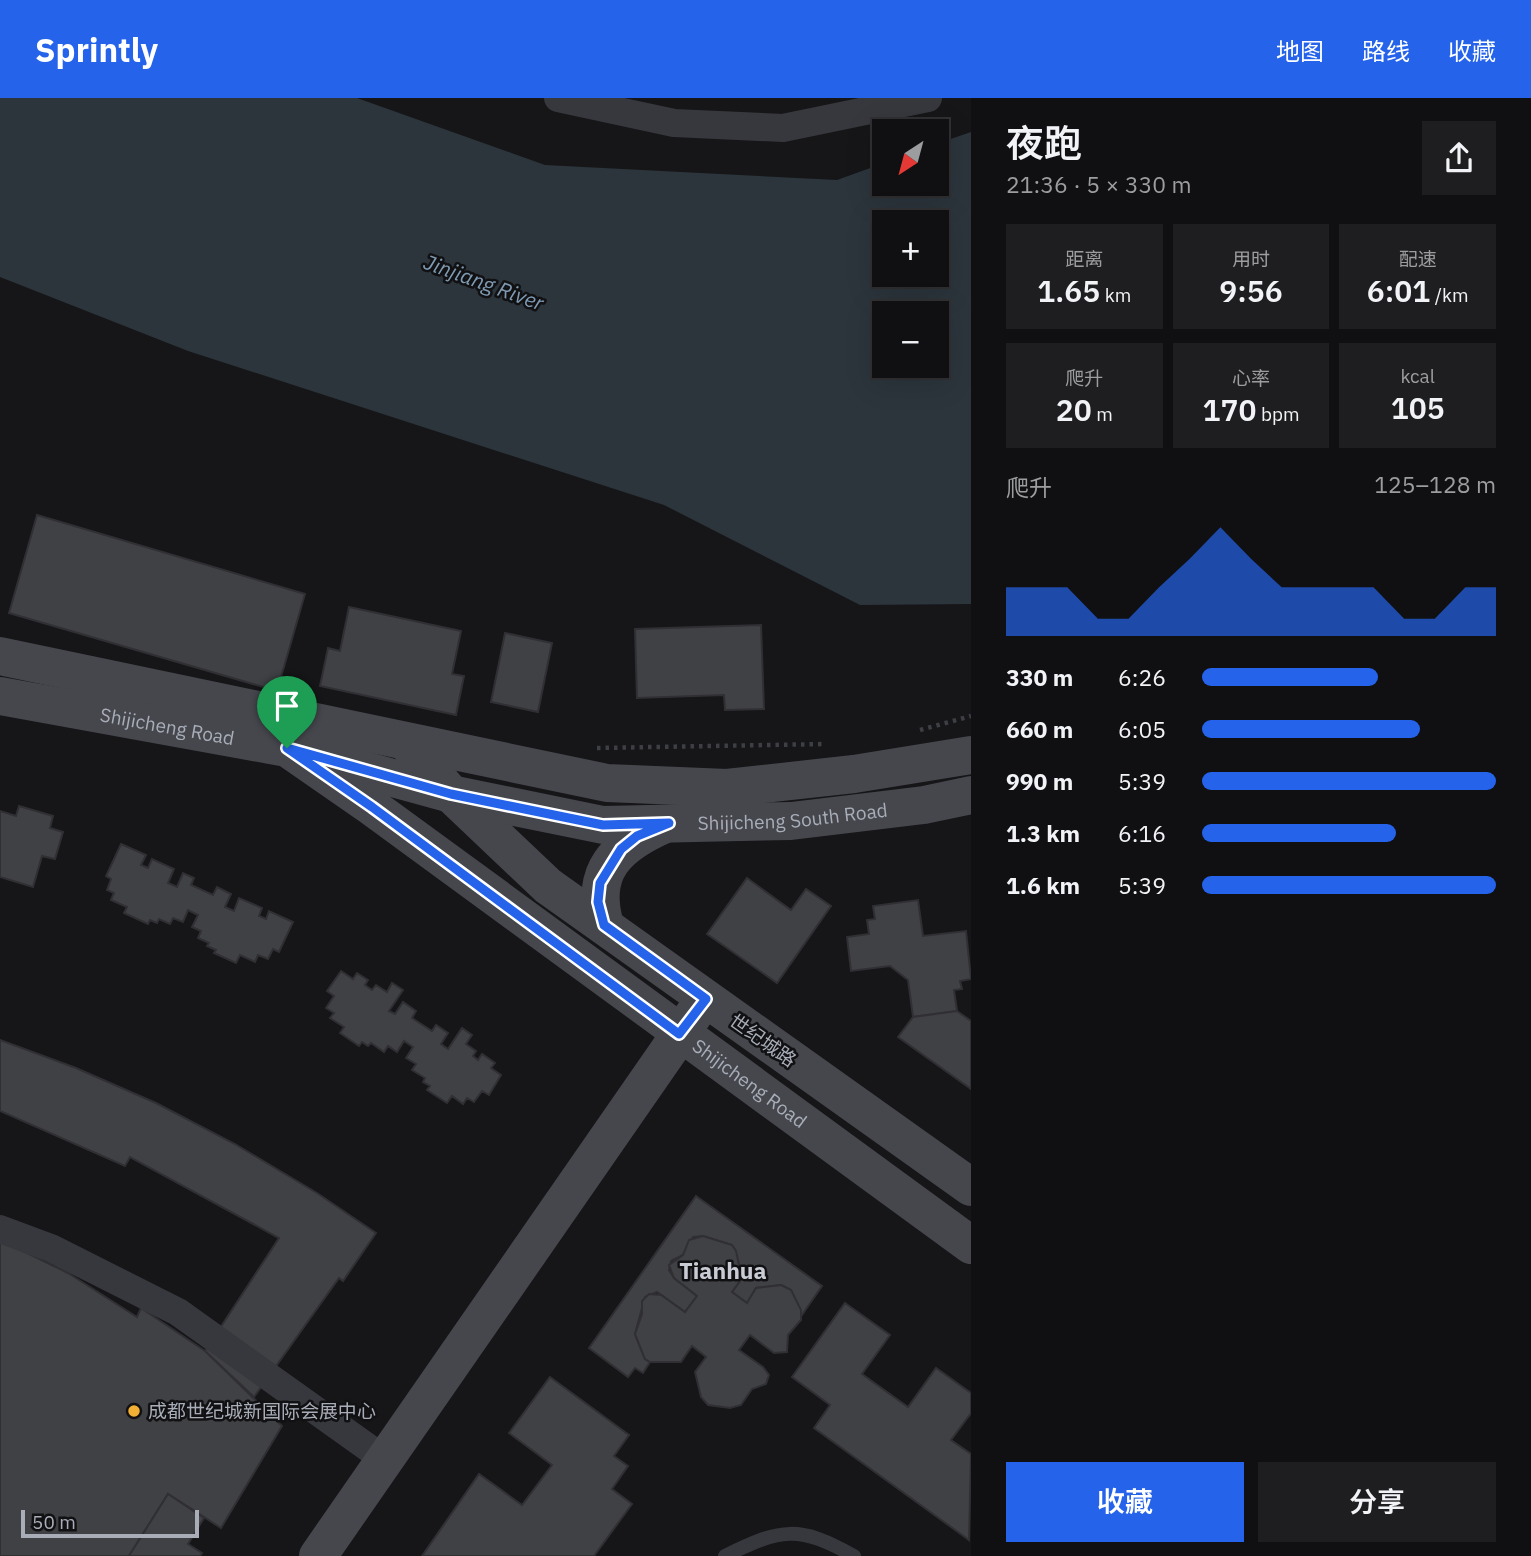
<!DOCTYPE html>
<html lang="zh">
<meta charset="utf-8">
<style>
body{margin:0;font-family:"IBM Plex Sans","Noto Sans SC",sans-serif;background:#1e1e20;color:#f1f3f6;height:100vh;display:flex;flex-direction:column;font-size:26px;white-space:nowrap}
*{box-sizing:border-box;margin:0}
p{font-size:23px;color:#9c9d9f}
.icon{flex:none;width:38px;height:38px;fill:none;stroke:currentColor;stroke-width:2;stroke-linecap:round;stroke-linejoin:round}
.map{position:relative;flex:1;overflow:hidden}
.panel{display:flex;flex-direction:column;background:#101012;width:560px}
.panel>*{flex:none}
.needle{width:46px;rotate:216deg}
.buttons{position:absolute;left:872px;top:21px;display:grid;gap:14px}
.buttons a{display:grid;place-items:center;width:77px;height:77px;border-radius:0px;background:#101012;box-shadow:0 7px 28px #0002,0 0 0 2px #303032;font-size:35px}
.scale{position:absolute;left:21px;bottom:18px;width:178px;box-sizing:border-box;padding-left:7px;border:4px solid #a8adb8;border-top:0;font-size:19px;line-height:24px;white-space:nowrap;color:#a8adb8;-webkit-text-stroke:5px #111113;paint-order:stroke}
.pin{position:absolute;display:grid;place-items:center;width:60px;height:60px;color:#fff;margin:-72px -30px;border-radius:50% 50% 50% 0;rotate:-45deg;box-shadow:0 0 7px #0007}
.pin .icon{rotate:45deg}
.round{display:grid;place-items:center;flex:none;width:74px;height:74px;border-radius:0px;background:#1e1e20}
.headline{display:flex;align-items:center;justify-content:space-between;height:119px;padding:0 35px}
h1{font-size:38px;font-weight:600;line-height:52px}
.stats{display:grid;grid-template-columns:repeat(3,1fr);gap:10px;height:119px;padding:7px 35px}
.stats div{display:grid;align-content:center;border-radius:0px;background:#1e1e20;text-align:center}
.stats b{font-size:30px;font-weight:600}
.stats small{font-size:19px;font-weight:400}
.stats p{font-size:19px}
.chart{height:196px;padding:14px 35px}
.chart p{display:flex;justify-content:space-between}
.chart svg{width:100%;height:126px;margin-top:7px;fill:#2563eb;opacity:.7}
.action{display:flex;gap:14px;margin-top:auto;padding:14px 35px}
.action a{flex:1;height:80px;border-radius:0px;background:#2563eb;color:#fff;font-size:28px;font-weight:600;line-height:80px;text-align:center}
.action a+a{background:#1e1e20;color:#f1f3f6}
ul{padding:0 35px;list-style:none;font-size:23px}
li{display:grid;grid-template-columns:112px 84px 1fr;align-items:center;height:52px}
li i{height:18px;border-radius:9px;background:#2563eb}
header{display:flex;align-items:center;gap:42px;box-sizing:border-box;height:98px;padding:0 35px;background:#2563eb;color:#fff}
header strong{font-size:33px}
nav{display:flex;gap:38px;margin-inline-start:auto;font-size:24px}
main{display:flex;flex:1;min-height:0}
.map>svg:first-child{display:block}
</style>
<header>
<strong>Sprintly</strong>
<nav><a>地图</a><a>路线</a><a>收藏</a></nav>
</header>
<main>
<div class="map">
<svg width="971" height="1458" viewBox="0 0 971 1458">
<rect width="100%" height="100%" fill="#161618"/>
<path fill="#2c353c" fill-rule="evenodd" d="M0 0H357L545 67 837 82 884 65V86H936V46L971 34V506L860 507 664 407 188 253 0 179ZM884 124H936V177H884ZM884 215H936V268H884Z"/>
<g fill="#404145" stroke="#303034" stroke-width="2">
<path d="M37 417 305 496 277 593 9 515Z"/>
<path d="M349 509 461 533 452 576 464 578 456 617 320 588 328 550 340 553Z"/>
<path d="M761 527 764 611 725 612 724 597 637 600 635 531Z"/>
<path d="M505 535 552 545 538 614 491 604Z"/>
<path d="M19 708 53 718 50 730 63 734 55 761 42 758 33 789 0 779V713L16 718Z"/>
<path d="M121 746 146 757 141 767 148 770 152 761 174 771 168 785 177 789 183 775 194 780 191 787 213 797 217 789 231 796 225 809 234 813 239 800 262 810 259 818 266 821 269 813 293 824 279 854 273 851 268 861 258 857 255 864 240 857 236 865 214 855 216 852 207 848 209 845 198 840 201 833 192 829 198 817 188 812 183 824 173 820 170 826 159 821 157 825 150 822 148 826 124 815 127 809 111 802 114 795 107 792 111 781 106 778Z"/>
<path d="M747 780 791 812 806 791 831 808 777 885 707 836Z"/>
<path d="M918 802 923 838 966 833 971 881 960 883 962 891 954 892 957 913 913 919 908 882 890 868 851 873 847 839 869 836 867 822 875 821 873 808Z"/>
<path d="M341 873 353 881 357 875 368 882 365 887 372 892 376 887 387 894 392 885 403 892 389 913 395 916 403 904 416 913 412 920 432 933 436 927 448 935 441 946 448 951 462 930 472 937 466 946 476 953 473 958 478 962 482 956 495 965 491 970 501 977 489 997 482 993 474 1004 467 1000 463 1006 452 998 447 1005 427 992 430 988 423 984 425 980 412 972 416 966 406 960 413 949 404 943 397 954 388 948 384 954 371 945 368 948 362 944 359 948 340 935 344 929 330 920 334 915 326 910 334 898 327 893Z"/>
<path d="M957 913 971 923V991L898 939 913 919Z"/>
<path d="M0 942 76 970 156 1005 235 1046 317 1095 376 1135 343 1183 339 1180 254 1299 205 1253 279 1140 130 1059 125 1068 0 1013Z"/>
<path d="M696 1098 822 1188 802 1217 791 1192 781 1187 756 1190 747 1205 732 1194 742 1180 732 1147 703 1138 693 1139 683 1157 671 1163 669 1172 674 1180 697 1198 685 1214 657 1194 645 1199 635 1236 645 1261 650 1264 643 1275 635 1270 628 1279 589 1250Z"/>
<path d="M703 1138 732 1147 736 1153 742 1180 732 1194 747 1205 756 1190 781 1187 791 1192 801 1212V1222L788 1237 787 1254 774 1255 750 1237 739 1252 763 1269 769 1277 766 1286 752 1291 741 1307 730 1310 708 1307 701 1299 695 1274 706 1259 692 1248 681 1264H650L645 1261 635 1236 642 1216V1203L649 1196 661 1197 685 1214 697 1198 674 1180 669 1167 683 1157 689 1142Z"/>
<path d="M0 1142 68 1175 137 1219 141 1210 205 1253 282 1328 221 1430 168 1396 129 1458H0Z"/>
<path d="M845 1205 890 1237 862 1276 908 1309 936 1270 971 1295V1315L951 1342 971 1356 969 1442 814 1330 830 1307 792 1279Z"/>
<path d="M550 1279 629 1337 614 1358 628 1368 612 1391 632 1406 594 1458H422L479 1376 522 1407 552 1367 509 1335Z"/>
<path d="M168 1396 204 1420 188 1446 202 1455 200 1458H129Z"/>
</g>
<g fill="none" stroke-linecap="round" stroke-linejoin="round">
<g stroke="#3d3f44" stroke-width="4.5" stroke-dasharray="3.5 5" stroke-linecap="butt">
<path d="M920 632 971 618"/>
<path d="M597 650 826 646"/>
</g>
<path stroke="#37383d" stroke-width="14" d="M725 1458C781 1430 799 1427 854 1458"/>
<g stroke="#37383d" stroke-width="28">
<path d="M558 0 674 25 783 30 928 0"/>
<path d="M0 1131 51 1150 178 1214 384 1361"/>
</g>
<g stroke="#45474d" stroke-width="38">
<path d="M0 558 607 685 727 690 854 676 971 657"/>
<path id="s1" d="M0 598 287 650 372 709 971 1147"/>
<path d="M408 646 451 696 548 788 971 1089"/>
<path id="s2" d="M316 659 451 696 603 727 791 723 924 707 971 697"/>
<path d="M605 827C589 773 617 747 665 726"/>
<path d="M318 1458 694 916"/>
</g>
</g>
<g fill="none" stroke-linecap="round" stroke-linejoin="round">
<defs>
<path id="route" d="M287 650 451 696 603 727 669 725 637 738 621 751 600 785 598 804 604 827 706 901 679 936 372 709Z"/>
</defs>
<use href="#route" stroke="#fff" stroke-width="14"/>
<use href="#route" stroke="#2563eb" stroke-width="9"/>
</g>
<circle fill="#f2b134" stroke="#111113" stroke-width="2.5" cx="134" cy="1313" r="7"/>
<g text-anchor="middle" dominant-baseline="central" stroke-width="5" stroke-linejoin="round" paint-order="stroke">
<g font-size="19" fill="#a8adb8" stroke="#111113">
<text stroke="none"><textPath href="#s1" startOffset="170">Shijicheng Road</textPath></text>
<text stroke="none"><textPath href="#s2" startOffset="485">Shijicheng South Road</textPath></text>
<text transform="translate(763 942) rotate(35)">世纪城路</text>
<text stroke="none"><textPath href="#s1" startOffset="863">Shijicheng Road</textPath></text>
</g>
<g font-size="19" fill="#a8adb8" stroke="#111113" text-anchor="start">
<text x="148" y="1313">成都世纪城新国际会展中心</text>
</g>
<g font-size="21" font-style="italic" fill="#7f9bb3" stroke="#111113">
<text transform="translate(484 184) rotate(20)">Jinjiang River</text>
</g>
<g font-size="23" font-weight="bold" fill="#c9ccd4" stroke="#111113">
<text x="723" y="1172">Tianhua</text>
</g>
</g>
</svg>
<div class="buttons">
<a><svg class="needle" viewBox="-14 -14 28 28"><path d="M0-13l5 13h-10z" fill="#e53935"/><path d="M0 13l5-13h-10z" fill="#9c9d9f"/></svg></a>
<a>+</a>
<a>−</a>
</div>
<div class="scale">50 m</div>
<div class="pin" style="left:287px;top:650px;background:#1e9e55"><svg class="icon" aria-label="arrive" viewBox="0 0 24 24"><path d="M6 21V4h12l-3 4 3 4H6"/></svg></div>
</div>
<section class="panel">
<div class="headline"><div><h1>夜跑</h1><p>21:36 · 5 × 330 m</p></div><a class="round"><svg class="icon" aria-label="share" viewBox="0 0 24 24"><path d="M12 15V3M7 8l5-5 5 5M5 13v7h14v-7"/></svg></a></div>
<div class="stats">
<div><p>距离</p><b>1.65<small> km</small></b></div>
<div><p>用时</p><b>9:56</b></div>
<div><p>配速</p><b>6:01<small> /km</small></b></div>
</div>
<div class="stats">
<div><p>爬升</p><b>20<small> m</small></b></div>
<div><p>心率</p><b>170<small> bpm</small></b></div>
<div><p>kcal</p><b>105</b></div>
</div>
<div class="chart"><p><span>爬升</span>125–128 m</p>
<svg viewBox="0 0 160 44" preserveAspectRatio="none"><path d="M0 44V27L10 27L20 27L30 38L40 38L50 27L60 17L70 6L80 17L90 27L100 27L110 27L120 27L130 38L140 38L150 27L160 27V44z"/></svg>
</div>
<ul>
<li><b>330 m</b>6:26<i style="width:60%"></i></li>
<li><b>660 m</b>6:05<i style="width:74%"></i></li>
<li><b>990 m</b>5:39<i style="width:100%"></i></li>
<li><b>1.3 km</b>6:16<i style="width:66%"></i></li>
<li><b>1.6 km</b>5:39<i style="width:100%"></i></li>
</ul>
<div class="action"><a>收藏</a><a>分享</a></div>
</section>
</main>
